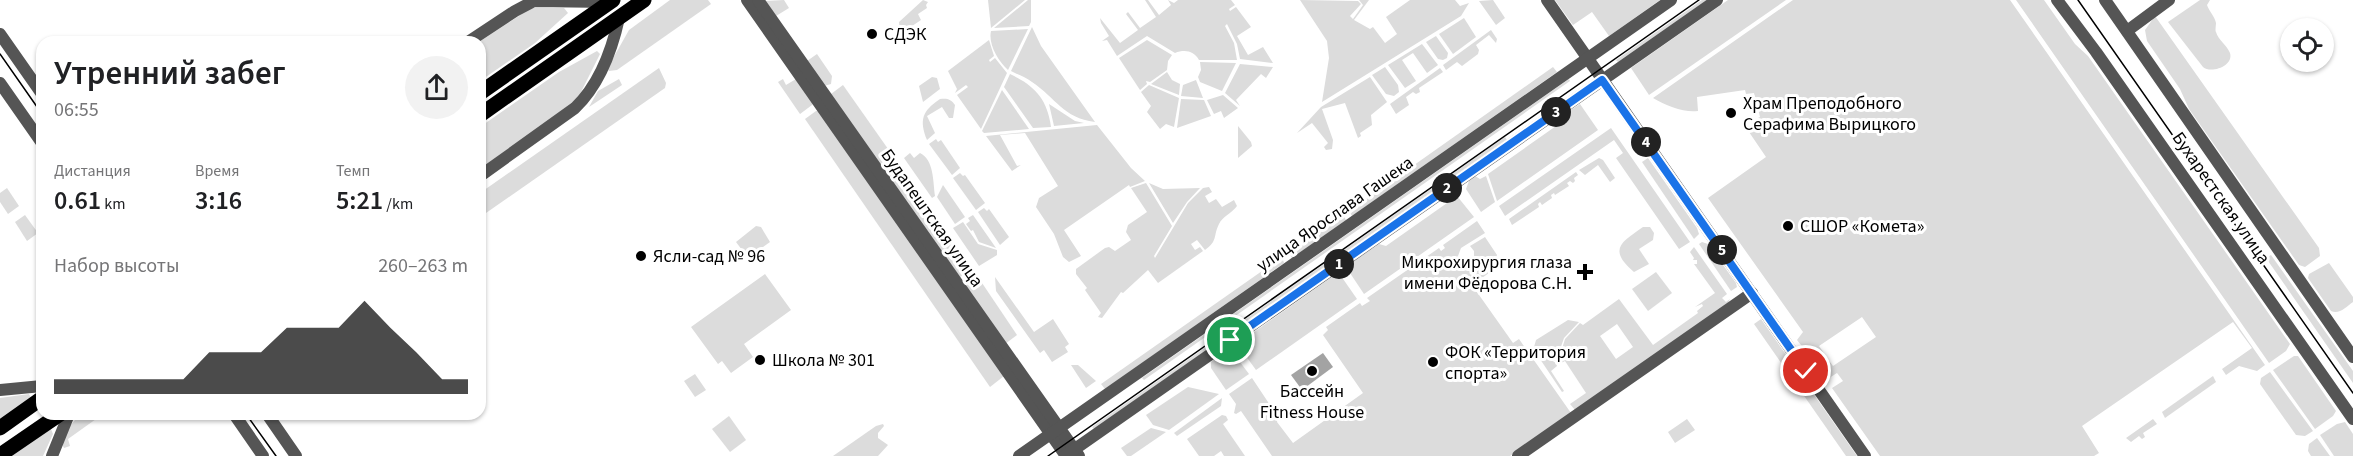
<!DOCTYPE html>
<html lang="ru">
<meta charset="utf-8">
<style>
body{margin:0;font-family:"Source Sans 3",sans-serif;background:#f2f2f2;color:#202124;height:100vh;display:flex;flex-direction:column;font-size:22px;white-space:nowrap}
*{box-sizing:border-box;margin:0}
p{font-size:20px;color:#757577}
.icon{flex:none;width:33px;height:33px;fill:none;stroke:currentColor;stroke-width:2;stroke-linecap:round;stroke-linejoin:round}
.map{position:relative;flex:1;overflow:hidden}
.side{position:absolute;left:36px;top:36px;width:450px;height:384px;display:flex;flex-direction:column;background:#fff;border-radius:18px;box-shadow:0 2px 4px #0004}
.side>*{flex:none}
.fabs{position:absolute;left:2280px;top:18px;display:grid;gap:12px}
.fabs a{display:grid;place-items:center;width:54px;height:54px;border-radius:50%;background:#fff;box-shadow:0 2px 4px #0004;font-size:30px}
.pin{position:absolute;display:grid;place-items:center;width:51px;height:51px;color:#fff;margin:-26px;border:3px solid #fff;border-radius:50%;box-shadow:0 2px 6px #0007}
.km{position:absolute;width:30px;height:30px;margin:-15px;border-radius:50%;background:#222;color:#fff;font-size:16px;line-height:30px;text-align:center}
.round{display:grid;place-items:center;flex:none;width:63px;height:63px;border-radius:32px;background:#f2f2f2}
.overview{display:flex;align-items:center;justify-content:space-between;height:102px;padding:0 18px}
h1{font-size:33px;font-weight:600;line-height:45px}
.stats{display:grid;grid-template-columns:repeat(3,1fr);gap:9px;height:102px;padding:6px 18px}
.stats div{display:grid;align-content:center}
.stats b{font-size:26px;font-weight:600}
.stats small{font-size:16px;font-weight:400}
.stats p{font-size:16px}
.chart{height:168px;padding:12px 18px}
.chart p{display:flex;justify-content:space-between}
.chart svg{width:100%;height:108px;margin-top:6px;fill:#000;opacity:.7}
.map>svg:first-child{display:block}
</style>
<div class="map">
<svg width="2353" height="456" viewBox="0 0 2353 456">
<rect width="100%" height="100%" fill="#fff"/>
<g fill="#dcdcdc" fill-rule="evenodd">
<path d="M670 0H708L711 4 617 70 609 71 607 69 629 30Z"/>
<path d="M784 0 789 8 776 16 765 1Z"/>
<path d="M923 0 928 2 926 5 927 8 918 14 921 20 906 30 900 31 899 22Z"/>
<path d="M988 0H1025L991 28Z"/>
<path d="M1028 0H1031V22L1029 26 994 28Z"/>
<path d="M1145 0H1148L1159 15 1171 5 1168 0 1174 3 1178 0H1231L1235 5 1229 9 1230 11 1236 7 1251 27 1237 36 1248 55 1263 47 1273 63 1240 59 1237 44 1227 24 1225 26 1234 43 1237 60H1199C1194 51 1185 49 1175 53L1147 36 1117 56 1107 40 1102 41 1109 36 1101 23 1100 18 1120 43 1138 30 1126 14 1128 12 1140 28 1156 17Z"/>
<path d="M1300 0 1358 1 1361 4 1350 16 1353 19 1363 5 1359 0H1369L1354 20 1370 29 1373 27 1385 43 1397 34 1386 17 1410 0H1455L1460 6 1469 3 1461 16 1322 102 1329 58 1327 41Z"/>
<path d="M1493 0 1505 18 1496 25 1479 1Z"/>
<path d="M1555 0H1660L1609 36 1592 12 1573 25Z"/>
<path d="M1702 0H1707L1618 62 1616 60Z"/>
<path d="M1728 0H1786L1649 95 1631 68Z"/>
<path d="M1793 0H2010L2265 365 2257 371 2239 366 2226 375 2222 369 2252 348 2233 322 2082 426 2099 453 2094 456H1880L1832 388 1843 381 1837 373 1826 380 1816 367 1827 358 1833 366 1876 337 1862 317 1819 346 1824 353 1813 360 1797 340 1803 332 1708 198 1766 157 1749 132 1758 127V118L1760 117 1754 93 1746 94 1745 90 1697 97 1698 111C1685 113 1666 106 1653 98Z"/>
<path d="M2016 0H2044L2075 44 2088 56 2290 344 2286 351 2269 363Z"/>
<path d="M2200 0H2210L2207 5C2209 11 2215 17 2216 23 2216 25 2215 31 2216 32 2218 40 2227 45 2230 53 2234 66 2211 74 2203 67L2168 22Z"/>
<path d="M531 8H564L568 13 535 43 480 81 479 42Z"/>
<path d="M2155 16 2319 248 2320 256 2305 267 2299 265 2189 109 2180 89 2147 41 2145 30Z"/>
<path d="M1464 18 1476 37 1453 54 1439 34Z"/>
<path d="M1032 27 1041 46 1095 122C1063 118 1056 98 1032 82 1026 77 1018 75 1011 71Z"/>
<path d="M1028 29 1008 70C998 61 988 44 991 31Z"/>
<path d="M1491 30 1497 39 1496 43 1489 35 1476 45 1479 50 1478 54 1462 66 1457 62 1446 70 1443 65Z"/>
<path d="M1436 36 1448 53 1447 58 1443 60 1438 59 1426 42Z"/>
<path d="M989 40 994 56 989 60 990 62 995 58 1007 73 981 129 957 95 968 87 966 85 955 93 957 89 948 71Z"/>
<path d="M1147 40 1172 55 1168 61 1167 70 1150 82 1146 81 1147 84 1140 90 1119 58Z"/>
<path d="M1422 44 1438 65 1427 73 1413 53 1402 60 1416 81 1405 88 1388 65Z"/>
<path d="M597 51 600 54 578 98 572 104 480 169V127L559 72Z"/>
<path d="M817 54 832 76 831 84 824 86 807 61Z"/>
<path d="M1200 62 1236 63 1222 91 1200 82 1198 77 1201 70Z"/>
<path d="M1240 64 1273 67 1266 78 1261 74 1236 100 1240 106 1225 93Z"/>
<path d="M1385 67 1398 85 1399 92 1394 96 1386 94 1372 75Z"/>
<path d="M1553 67 1557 72 1352 216 1349 211Z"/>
<path d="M659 68 666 83 665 88 486 213 480 212V193Z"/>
<path d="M1440 68 1443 72 1419 88 1420 92 1416 94 1413 92 1406 97 1409 105 1396 114 1390 104Z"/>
<path d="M1167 72 1172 80 1180 84 1179 95 1151 84Z"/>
<path d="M1010 74C1035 86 1047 99 1051 127L1033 128 1004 87Z"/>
<path d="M932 77 937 78 940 89 923 102 919 86Z"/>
<path d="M1370 77 1387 102 1371 115 1372 125 1360 133 1361 136 1358 138 1345 103 1322 109 1333 140 1332 149 1326 150 1324 147 1328 143 1312 123 1297 133 1321 107Z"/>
<path d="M619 79 622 85 589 107 598 91Z"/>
<path d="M783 79 786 85 796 79 813 104 812 105 800 114 778 82Z"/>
<path d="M1569 79 1570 81 1144 380 1142 378Z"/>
<path d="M1196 80 1203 98 1181 96 1183 85Z"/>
<path d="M843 85 893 156 881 164 879 165 831 94Z"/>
<path d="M1149 85 1179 98 1174 127 1166 124 1160 129 1147 112 1151 106 1141 92Z"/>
<path d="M1002 90 1029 129 984 133 982 131Z"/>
<path d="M1223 95 1238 108 1224 118 1221 111 1214 114 1207 100Z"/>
<path d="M940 99C947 98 951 99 955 105L953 118H949L942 107 927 116 935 133 927 140C919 120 922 111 940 99Z"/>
<path d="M1181 99 1204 100 1211 116 1177 128Z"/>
<path d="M1049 104 1075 121 1084 123 1054 126Z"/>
<path d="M1580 104 1598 130 1497 201 1488 174 1566 119 1563 115Z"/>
<path d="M816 111H818L1004 376 990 387 805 119Z"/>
<path d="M1097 125 1131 168 1145 181 1130 187 1129 185 1064 230 1081 256 1069 262 1063 257 1054 234 1036 207 1039 198 1058 186 1025 133 1000 135 1017 166 1021 165 1012 171 986 136Z"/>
<path d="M1238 126 1251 142 1252 146 1238 158Z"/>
<path d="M1611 128 1690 242 1679 249 1616 158 1623 153 1614 140 1505 216 1499 206Z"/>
<path d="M1505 137 1507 140 1094 429 1092 427Z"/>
<path d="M936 139 938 142 941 140 960 168 952 175 929 144Z"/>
<path d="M910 153 914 158 920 153C934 160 933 181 935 196L932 198 904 158Z"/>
<path d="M1599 158 1603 160 1615 178 1610 182 1598 165 1585 175 1579 170Z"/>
<path d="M1648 158 1697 228 1699 234 1694 239 1642 162Z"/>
<path d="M897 163 972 270 960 277 884 172Z"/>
<path d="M1576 172 1578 175 1574 178 1575 181 1573 183 1570 181 1567 183 1569 186 1555 195 1554 193 1551 195 1552 198 1542 205 1540 202 1538 204 1539 207 1512 225 1509 219Z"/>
<path d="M960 173 963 176 965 175 985 203 976 210 953 178Z"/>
<path d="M1475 176 1480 179 1486 176 1495 202 1481 212 1466 189 1469 181Z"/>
<path d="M1146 183 1172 226 1154 256 1155 258 1188 203 1203 188 1209 187 1212 192 1205 196 1209 203 1216 199 1222 207 1234 200 1237 206C1232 213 1222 217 1219 224 1213 236 1218 241 1205 250L1197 240 1191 244 1195 250 1200 247 1203 251 1158 283 1148 270 1123 293 1121 292 1102 318 1098 317 1101 313 1085 290 1087 288 1076 274V269L1105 248 1109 247 1115 251 1131 240 1126 232 1128 225 1147 212 1131 188Z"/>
<path d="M1149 183 1163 189 1200 188 1187 202 1173 223Z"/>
<path d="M943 185 965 217 955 224 937 197Z"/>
<path d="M7 188 19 206 8 214 0 202V193Z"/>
<path d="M1457 196 1474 217 1364 294 1348 270V265L1379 244 1386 246Z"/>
<path d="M984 208 987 211 989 209 1009 237 1000 245 978 212Z"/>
<path d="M25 215 38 233 27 241 15 222Z"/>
<path d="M973 215 996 248 979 242 973 230 971 231 966 224 970 221 968 218Z"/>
<path d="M1343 215 1346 220 1292 258 1289 253Z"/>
<path d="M1477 221 1485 233 1461 248 1458 256 1464 262H1495L1496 268 1472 285 1513 343 1519 339 1571 413 1510 456H1272L1241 411 1236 414 1234 413 1236 404 1229 394 1252 378 1278 417 1277 422 1293 443 1363 393 1323 335 1328 330 1326 327 1360 303 1362 306 1370 301 1367 298 1439 248 1441 251 1445 248 1443 245Z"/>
<path d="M963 222 978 244 997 250V255L979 266 953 228Z"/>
<path d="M756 226 761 227 770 242 748 258 736 242Z"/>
<path d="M1643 227H1650L1654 233 1653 240 1639 249 1649 264 1634 272C1607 249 1622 242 1643 227Z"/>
<path d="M1485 237 1497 255 1496 258 1474 256V251L1470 246Z"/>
<path d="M1702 242 1708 244 1736 283 1737 287 1731 291 1699 244Z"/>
<path d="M1694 247 1727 294 1722 298 1726 302 1730 299 1728 303 1575 410 1570 404 1586 393 1565 361 1559 364 1558 362 1565 339 1580 323 1583 325 1619 299 1653 345 1698 313 1697 311 1703 306 1702 304 1695 307 1715 293 1694 264H1697V260H1693L1694 258 1690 252ZM1617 324 1633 347 1616 359 1600 336Z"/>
<path d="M2271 255 2353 371V383L2266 258Z"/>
<path d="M1282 257 1284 263 1105 389 1101 384Z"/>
<path d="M2329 263 2353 297V302C2346 307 2339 315 2331 311L2308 278 2309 274Z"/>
<path d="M1656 272 1672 293 1648 311 1632 289Z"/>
<path d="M765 274 791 310 744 344 753 357 731 373 722 361 718 364 691 327Z"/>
<path d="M1336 274 1341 276 1357 299 1256 370 1240 348V342Z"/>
<path d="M978 277 1017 335 1005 344 965 285Z"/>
<path d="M995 277 1034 332 1053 319 1069 344 1065 347 1068 352 1052 362 1044 350 1040 353 996 291Z"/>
<path d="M1761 319 1857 456H1846L1754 324Z"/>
<path d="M1568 320 1579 322 1564 338 1556 361 1534 347 1536 340Z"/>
<path d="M1227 350 1234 354 1249 374 1226 390 1211 368V362Z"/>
<path d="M1534 350 1556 363 1557 366 1551 371 1564 391 1562 392Z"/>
<path d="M2294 356H2298L2336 411 2333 416 2315 429 2273 370Z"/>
<path d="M1071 365H1078L1096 381 1086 388Z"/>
<path d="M2270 372 2313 431 2305 436 2296 435 2260 384 2261 378Z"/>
<path d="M695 374 706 390 695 397 684 381Z"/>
<path d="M2213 376 2216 382 2165 418 2162 412Z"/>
<path d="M1188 387 1219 394 1169 430 1153 425 1146 415Z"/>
<path d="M29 394 31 398 0 420V398Z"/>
<path d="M1222 398 1221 406 1177 436 1174 433Z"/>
<path d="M80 414H103L68 439 70 446 64 448 62 444 70 426Z"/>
<path d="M1222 415 1226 416 1228 420 1223 424 1245 456H1224L1221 451 1214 456H1199L1187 439Z"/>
<path d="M729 416 746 440 730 452 712 429Z"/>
<path d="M1687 419 1695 430 1675 443 1668 432Z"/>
<path d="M2153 419 2157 424 2143 433 2145 437 2142 439 2139 436 2131 442 2126 438Z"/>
<path d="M2345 422 2353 434V456H2334L2320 435 2337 424Z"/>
<path d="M883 424 884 426 878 433V438L888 445 878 456H833L876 426Z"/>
<path d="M1151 428 1166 432 1131 456H1127L1121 448Z"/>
<path d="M51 429 53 434 43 456H10Z"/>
<path d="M2317 438 2330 456H2311L2308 451 2309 444Z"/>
</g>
<path fill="#a3a3a3" d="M1323 353 1333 367 1302 390 1291 375Z"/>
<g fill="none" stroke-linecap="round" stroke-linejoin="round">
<g stroke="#555" stroke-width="12">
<path d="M747 0 1066 456"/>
<path d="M758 0 1079 456"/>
<path d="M1547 0 1865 456"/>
<path d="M2057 0 2096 52 2353 419"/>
<path d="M2105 0 2353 357"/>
<path d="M2127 31 2169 0"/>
<path d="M0 34 42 94"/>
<path d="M468 42 515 11 534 1 610 2"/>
<path d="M0 83 42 143"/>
<path d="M480 176 575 108C599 85 612 50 619 18"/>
<path d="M0 390 42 386"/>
<path d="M234 414 263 456"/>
<path d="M267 414 296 456"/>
<path d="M52 456 69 414"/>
<path d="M1019 456 1671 0"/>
<path d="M1065 456 1717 0"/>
<path d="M1518 456 1752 293"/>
</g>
<g stroke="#000" stroke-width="15">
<path d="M480 93 613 0"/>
<path d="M480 115 644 0"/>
<path d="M0 428 42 398"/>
<path d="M0 455 60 414"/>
</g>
<g stroke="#000" stroke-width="1.5">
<path d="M2078 0 2353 393"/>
<path d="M0 54 42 114"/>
<path d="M246 414 276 456"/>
<path d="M1048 456 1699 0"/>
</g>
</g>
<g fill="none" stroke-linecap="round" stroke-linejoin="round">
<defs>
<path id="route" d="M1230 340 1602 80 1806 371"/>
</defs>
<use href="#route" stroke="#fff" stroke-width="12"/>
<use href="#route" stroke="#1a73e8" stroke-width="8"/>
</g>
<g fill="#000" stroke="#fff" stroke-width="2">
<circle cx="872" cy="34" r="6"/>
<circle cx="1731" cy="113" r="6"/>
<circle cx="1788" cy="226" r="6"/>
<circle cx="641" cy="256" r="6"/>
<path d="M1582 263h6v6h6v6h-6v6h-6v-6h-6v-6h6z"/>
<circle cx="760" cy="360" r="6"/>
<circle cx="1433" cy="362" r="6"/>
<circle cx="1312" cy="371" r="6"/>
</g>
<g text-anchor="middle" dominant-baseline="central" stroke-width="6" stroke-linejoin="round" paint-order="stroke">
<g font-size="18" fill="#000" stroke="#fff" text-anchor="start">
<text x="884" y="34">СДЭК</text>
<text x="1743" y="103">Храм Преподобного<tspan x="1743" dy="21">Серафима Вырицкого</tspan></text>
<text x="1800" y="226">СШОР «Комета»</text>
<text x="653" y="256">Ясли-сад № 96</text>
<text x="1572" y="262" text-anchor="end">Микрохирургия глаза<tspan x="1572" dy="21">имени Фёдорова С.Н.</tspan></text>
<text x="1445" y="352">ФОК «Территория<tspan x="1445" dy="21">спорта»</tspan></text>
<text x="772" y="360">Школа № 301</text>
<text x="1312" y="391" text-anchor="middle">Бассейн<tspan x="1312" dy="21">Fitness House</tspan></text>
</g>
<g font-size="18" fill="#000" stroke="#fff">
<text transform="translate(2221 198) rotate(55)">Бухарестская улица</text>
<text transform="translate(1335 214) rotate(-35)">улица Ярослава Гашека</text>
<text transform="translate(932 218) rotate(55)">Будапештская улица</text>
</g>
</g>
</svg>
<div class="fabs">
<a><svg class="icon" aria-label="locate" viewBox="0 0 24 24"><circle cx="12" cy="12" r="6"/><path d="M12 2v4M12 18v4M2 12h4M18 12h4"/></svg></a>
</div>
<div class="pin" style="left:1230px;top:340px;background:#1e9e55"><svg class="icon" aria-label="arrive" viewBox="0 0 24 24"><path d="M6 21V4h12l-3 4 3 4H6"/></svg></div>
<div class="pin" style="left:1806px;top:371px;background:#d93025"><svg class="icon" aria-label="check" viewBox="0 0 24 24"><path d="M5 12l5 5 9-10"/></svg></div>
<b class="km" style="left:1339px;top:264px">1</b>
<b class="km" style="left:1447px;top:188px">2</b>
<b class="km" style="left:1556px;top:112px">3</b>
<b class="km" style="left:1646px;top:142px">4</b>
<b class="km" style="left:1722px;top:250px">5</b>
<section class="side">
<div class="overview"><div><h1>Утренний забег</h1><p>06:55</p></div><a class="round"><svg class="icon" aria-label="share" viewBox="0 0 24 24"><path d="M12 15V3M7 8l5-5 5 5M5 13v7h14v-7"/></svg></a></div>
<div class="stats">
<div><p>Дистанция</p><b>0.61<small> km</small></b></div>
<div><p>Время</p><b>3:16</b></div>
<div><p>Темп</p><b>5:21<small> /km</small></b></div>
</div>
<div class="chart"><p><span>Набор высоты</span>260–263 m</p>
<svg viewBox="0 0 160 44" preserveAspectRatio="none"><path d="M0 44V38L10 38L20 38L30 38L40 38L50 38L60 27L70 27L80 27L90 17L100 17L110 17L120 6L130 17L140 27L150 38L160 38V44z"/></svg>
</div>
</section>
</div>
